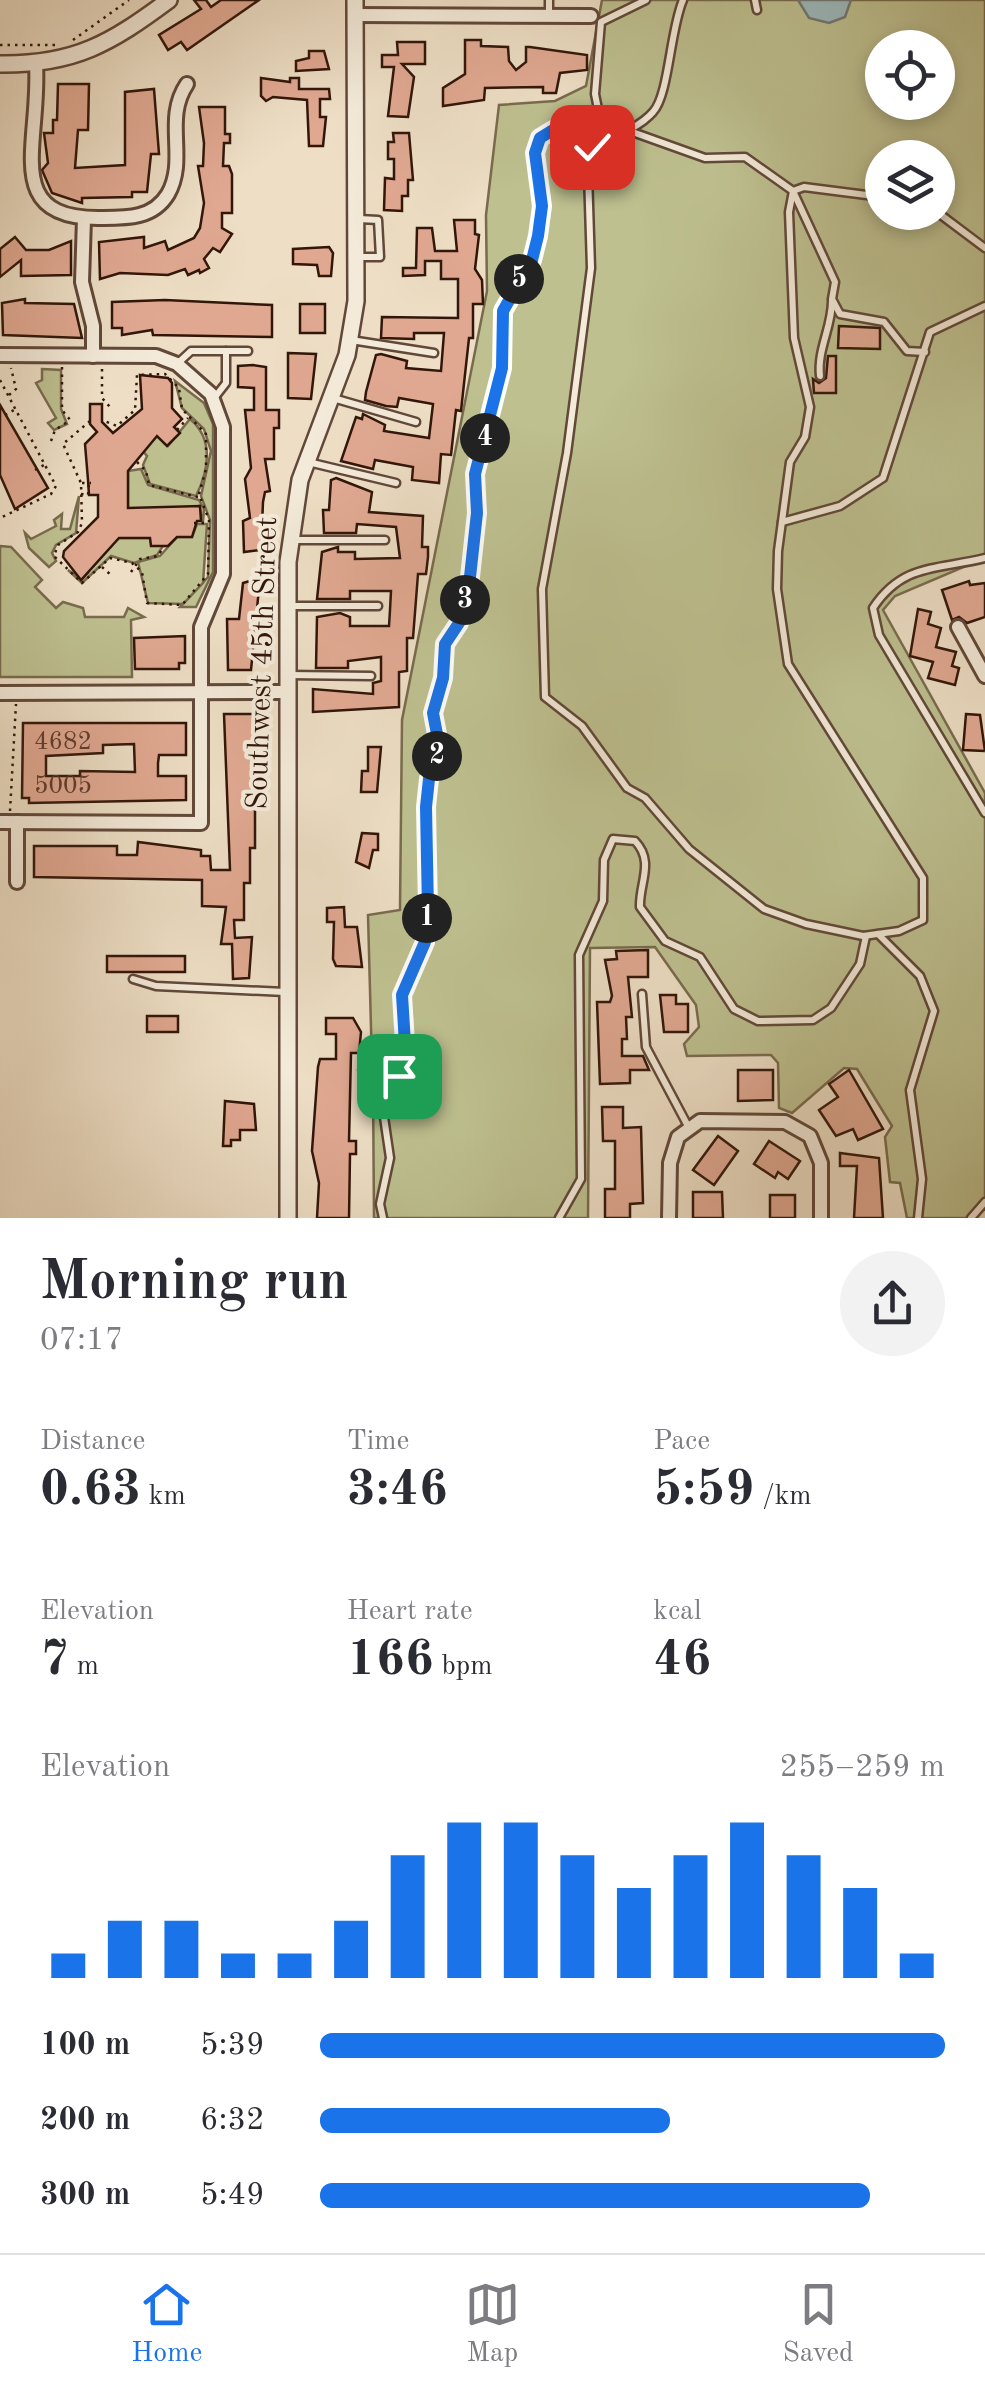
<!DOCTYPE html>
<meta charset="utf-8">
<style>
body{margin:0;font-family:"Old Standard TT",serif;background:#f2f2f3;color:#2b2b33;height:100vh;display:flex;flex-direction:column;font-size:38px;white-space:nowrap}
*{box-sizing:border-box;margin:0}
p{font-size:32px;color:#7c7c81}
.icon{flex:none;width:55px;height:55px;fill:none;stroke:currentColor;stroke-width:2;stroke-linecap:round;stroke-linejoin:round}
.map{position:relative;height:1218px;overflow:hidden}
.drawer{display:flex;flex-direction:column;background:#fff;flex:1}
.drawer>*{flex:none}
.fabs{position:absolute;left:865px;top:30px;display:grid;gap:20px}
.fabs a{display:grid;place-items:center;width:90px;height:90px;border-radius:50%;background:#fff;box-shadow:0 5px 15px #0003;font-size:50px}
.pin{position:absolute;display:grid;place-items:center;width:85px;height:85px;color:#fff;margin:-42px;border-radius:20px;box-shadow:0 5px 15px #0006}
.km{position:absolute;width:50px;height:50px;margin:-25px;border-radius:50%;background:#222;color:#fff;font-size:28px;line-height:50px;text-align:center}
.round{display:grid;place-items:center;flex:none;width:105px;height:105px;border-radius:52px;background:#f2f2f3}
.headline{display:flex;align-items:center;justify-content:space-between;height:170px;padding:0 40px}
h1{font-size:55px;font-weight:800;line-height:75px}
.stats{display:grid;grid-template-columns:repeat(3,1fr);gap:15px;height:170px;padding:10px 40px}
.stats div{display:grid;align-content:center}
.stats b{font-size:50px;font-weight:800}
.stats small{font-size:28px;font-weight:400}
.stats p{font-size:28px}
.chart{height:280px;padding:20px 40px}
.chart p{display:flex;justify-content:space-between}
.chart svg{width:100%;height:180px;margin-top:10px;stroke:#1a73e8;stroke-width:6}
ul{padding:0 40px;list-style:none;font-size:32px}
li{display:grid;grid-template-columns:160px 120px 1fr;align-items:center;height:75px}
li i{height:25px;border-radius:12px;background:#1a73e8}
.menu{display:flex;justify-content:space-around;align-items:center;height:140px;border-top:2px solid #e1e1e2;background:#fff;font-size:28px;color:#7c7c81}
.menu a{display:grid;justify-items:center;gap:5px}
.menu .selected{color:#1a73e8}
.map>svg:first-child{display:block}
</style>
<div class="map">
<svg width="985" height="1218" viewBox="0 0 985 1218">
<rect width="100%" height="100%" fill="#eddec5"/>
<filter id="stains"><feTurbulence type="fractalNoise" baseFrequency=".002" numOctaves="4"/><feColorMatrix values="0 0 0 0 .2 0 0 0 0 .09 0 0 0 0 .02 0 0 0 .5 -.17"/></filter>
<radialGradient id="worn" r=".72"><stop offset=".6" stop-color="#630" stop-opacity="0"/><stop offset="1" stop-color="#630" stop-opacity=".3"/></radialGradient>
<g fill="#bec090" stroke="#786b4d" stroke-width="2.5" fill-rule="evenodd">
<path d="M602 0H985V558L895 596 883 610 985 793V1206L976 1218H907L900 1183 890 1182 885 1137 892 1126 857 1069 844 1068 792 1113 779 1108 778 1063 771 1055 687 1056 684 1044 699 1027 696 1005 655 947 590 948 588 1218H374L373 1084 360 1080 358 1070 372 1065 368 915 400 910 402 720 487 291 486 215 499 105 555 101 586 86ZM882 48H938V102H882ZM882 158H938V212H882Z"/>
<path d="M42 369 61 370V409L67 424 54 430 48 423 56 418 36 383 42 380Z"/>
<path d="M175 381 204 403 213 424V572L196 607H180L208 577 210 520 201 496 211 451 204 429 182 408Z"/>
<path d="M190 419C214 439 209 470 196 496L150 484 143 465 147 456 142 450 157 436 168 446Z"/>
<path d="M141 469 148 485 199 500 204 509 203 522 199 506 190 510 128 508V471Z"/>
<path d="M79 496 76 533 56 545 52 553 56 561 49 567 29 548 25 533 31 539 56 526 54 520 62 514 61 529H70Z"/>
<path d="M197 524H207L203 583 183 604 148 603 138 562 160 556 177 537H192Z"/>
<path d="M119 538H150L163 546 157 555 134 563 111 556 82 583 68 570 82 579 88 573 84 569Z"/>
<path d="M0 546 11 547 42 580 35 587 56 608 63 602 83 608 85 617H124L128 608 144 617 131 620 132 677H0Z"/>
</g>
<path fill="#9cbabd" stroke="#727875" stroke-width="2.5" d="M798 0H851L845 17 829 23 809 18Z"/>
<g fill="#e0a891" stroke="#32160a" stroke-width="2.5" fill-rule="evenodd">
<path d="M194 0H206L211 7 221 0H259L187 50 181 42 168 50 159 35 201 9Z"/>
<path d="M465 40H481V46L508 47 509 61 516 70 526 62V47H530L587 55V70L560 73 556 93H543V87L485 88 484 100 443 106V88L465 74Z"/>
<path d="M397 42H425V64H402L414 77 408 117 388 116 394 67H382V55H398Z"/>
<path d="M309 51H324L329 69 296 71V61L309 58Z"/>
<path d="M261 78 290 82V78H299V89H329L330 99H320V117H326L323 146H309L307 100 273 97 266 101 261 96Z"/>
<path d="M58 84H89L88 130H78L75 168 125 165V92L154 89 159 154H151L147 192H132V197L82 198V203L52 193 42 170 48 163 44 133H53V120H57Z"/>
<path d="M199 107H225V134H230V143H224L223 166H229L232 174V213H222V228L232 234 220 252 213 248 204 259 209 268 200 273 199 270 188 275 185 269 168 275 120 273 100 279 99 242 144 237V248L165 241 168 250 194 238 200 228 204 203 198 166H203L204 143Z"/>
<path d="M393 133H409L413 180H408V196H402V211L384 210 385 178 394 179V159H388V142H394Z"/>
<path d="M454 220H475V234L479 235 475 269 482 280 483 304H473V338H469L461 411 456 410 451 455 441 454 439 483 412 480 413 467 375 460 373 469 341 461 356 417 362 419 363 414 385 425 384 431 429 438 433 404 399 398 397 407 386 406 365 400 366 392 376 355 381 354 407 361 406 368 441 371 444 333H414V339L381 338 382 317 458 318V279H441V261H425V275L403 276V268H416L417 228H432L435 251H457Z"/>
<path d="M15 237 26 250H49L71 241V275L21 276V260L0 277V249Z"/>
<path d="M329 247 333 253 331 276H319L317 265 293 264V249Z"/>
<path d="M25 299V303L74 304 82 338 3 335 2 303Z"/>
<path d="M165 300 272 305V337L153 335 152 330 122 335V328H112V302Z"/>
<rect x="300" y="304" width="25" height="29"/>
<path d="M839 326 880 328V349L838 348Z"/>
<path d="M288 353 316 354 311 399 288 398Z"/>
<path d="M828 356H836V393H814L813 379 819 383 826 378Z"/>
<path d="M253 365 266 367V410H279V428H274V459H265L270 491 265 492 263 502 261 550 244 552 243 521 250 518 245 479 251 468 245 410H254V388L238 387V366Z"/>
<path d="M140 375 168 378 172 383V408L182 419 174 427 180 433 167 446 157 436 128 471V508L200 506 201 521H197L192 537H177L168 546H151L150 538H119L81 580 63 557 64 551 98 517V495H89L88 480 85 444 97 432 90 424V404H102V422L113 433 142 409Z"/>
<path d="M0 405 48 488 15 509 0 475Z"/>
<path d="M336 478 372 492 369 512 423 516 422 547H428V557L426 574H418L413 638H407V671L399 672V707L313 712V689L373 694V683L381 681V657L348 661V668H316L317 617 340 613 350 617V626H389L390 610 391 591H350V599H317L322 552 338 547V552H355V559L400 558 396 527 357 524 356 533H324L323 510H329L331 480Z"/>
<path d="M260 578 251 670H228L227 619H239L243 583Z"/>
<path d="M969 581 970 585 985 583V617L967 623 959 617 952 620 942 590Z"/>
<path d="M918 609 931 612 928 624 941 628 936 647 956 652 952 666 959 668 955 685 928 678 933 662 910 656Z"/>
<path d="M185 636V663H179V669H135L134 638Z"/>
<path d="M224 714H255V848H250V883H244V920H234L235 938 252 937 249 978 233 979 232 944H221L226 907 202 906V880L34 877V846H117V855H137L138 842 201 850V856H210L211 870H230Z"/>
<path d="M966 714 980 715 985 751 963 750Z"/>
<path d="M23 723H186V755H159L158 763V776H186V800L29 803V798H22ZM134 744 135 772 80 771V776H46V756L103 753V745Z"/>
<path d="M368 747H381L377 792H361L362 771H368Z"/>
<path d="M362 833 378 834V850H373L369 868 356 862Z"/>
<path d="M344 907 345 927H357L362 967 336 966 333 959 334 922H327V908Z"/>
<path d="M648 950V977H628L632 1017H626L627 1039H622V1056H643L649 1070H630V1083L600 1084 597 1002H610L612 996 605 960 617 959 616 951Z"/>
<rect x="107" y="956" width="78" height="16"/>
<path d="M660 995H676V1004H688V1032H664Z"/>
<rect x="147" y="1016" width="31" height="16"/>
<path d="M326 1018H353L361 1032 359 1053H351L349 1141H356V1154H350L349 1218H317L319 1183 312 1151 318 1067 320 1059H336V1034H326Z"/>
<path d="M738 1070H773V1100L738 1101Z"/>
<path d="M849 1070 883 1129 858 1140 853 1129 836 1136 819 1110 838 1097 829 1084Z"/>
<path d="M225 1101 254 1104 256 1130H240V1140H231V1146H223Z"/>
<path d="M602 1107H623V1128L641 1127 643 1203 630 1204V1218H605V1189H615V1141H603Z"/>
<path d="M718 1136 738 1151 714 1185 693 1170Z"/>
<path d="M769 1141 800 1161 788 1179 778 1172 775 1178 754 1164Z"/>
<path d="M840 1153 879 1158 883 1218H854L857 1166H840Z"/>
<path d="M693 1192H722L723 1218H693Z"/>
<rect x="770" y="1195" width="25" height="23"/>
</g>
<g fill="none" stroke-linecap="round" stroke-linejoin="round">
<defs>
<g id="service">
<path d="M755 0 757 10"/>
<path d="M549 14V0"/>
<path d="M596 119 705 158 745 157 793 191 789 212 794 338 810 407 805 437 790 462 778 551 777 589 788 664 923 878V920L899 931 863 936 806 924 764 909 689 849 645 798 627 788 582 726 545 697 542 589 567 453 591 268 588 173Z"/>
<path d="M600 119 595 94 601 22 646 0"/>
<path d="M592 147C612 137 638 129 653 112 669 95 670 30 683 0"/>
<path d="M882 197 804 187 793 191 835 282 832 299 840 314 884 322 907 351 925 352"/>
<path d="M937 212 985 248"/>
<path d="M357 257H380L378 220 359 219"/>
<path d="M351 340 434 353"/>
<path d="M226 351H248"/>
<path d="M177 364 191 351H226V383L215 397"/>
<path d="M820 376C817 350 832 327 832 301"/>
<path d="M333 398 416 422"/>
<path d="M308 462 396 483"/>
<path d="M782 522 840 506 883 478 930 332 985 306"/>
<path d="M291 540H385"/>
<path d="M985 558C937 570 903 563 873 608L879 635 985 813"/>
<path d="M289 606H378"/>
<path d="M288 675 371 676"/>
<path d="M878 934 920 976 934 1011 910 1090 922 1179 918 1218"/>
<path d="M133 979 156 986 285 992"/>
<path d="M642 994 646 1047 689 1128"/>
<path d="M383 1218 380 1204 390 1158 384 1117 406 1060 402 995 425 942 428 911 426 807 429 779 440 750 433 713 443 678 445 644 459 623 469 586 477 513 475 474 502 368 503 311 532 259 538 236 541 206 535 153 540 138 553 130 592 131"/>
<path d="M559 1218 581 1179 579 955 603 901 604 860 613 839 635 841C655 862 639 883 640 907L665 941 700 957 734 1009 758 1021 813 1020 831 1008 860 964 866 936"/>
<path d="M971 1218 985 1202"/>
</g>
<g id="minor">
<path d="M355 15 591 16"/>
<path d="M36 64C41 143 0 219 100 218 126 218 153 219 168 194 188 159 163 119 187 84"/>
<path d="M84 218 82 282 93 326V356"/>
<path d="M0 355 156 356 177 364 211 394 223 427V574L201 627V823L0 822"/>
<path d="M958 627 985 676"/>
<path d="M0 693 287 692"/>
<path d="M17 882V822"/>
<path d="M669 1218 670 1163 678 1137 700 1121 785 1122 810 1136 821 1163V1218"/>
</g>
<g id="tertiary">
<path d="M0 64C75 65 111 43 169 0"/>
<path d="M288 1218V562L300 480 347 355 356 301 355 0"/>
</g>
</defs>
<use href="#service" stroke="#614839" stroke-width="11"/>
<use href="#minor" stroke="#614839" stroke-width="18"/>
<use href="#tertiary" stroke="#614839" stroke-width="20"/>
<g stroke="#32160a" stroke-width="2.5" stroke-dasharray="2.5 5" stroke-linecap="butt">
<path d="M73 40 129 0"/>
<path d="M0 45H56"/>
<path d="M62 367V410L71 421"/>
<path d="M102 369V398L110 407"/>
<path d="M0 380 56 486 51 494 0 518"/>
<path d="M9 395 16 389 11 368"/>
<path d="M5 415 14 410"/>
<path d="M90 421 63 444 81 483 82 523 78 532 58 545 54 556 82 583 110 558 132 563 142 572 147 603 182 605 208 574 209 520 199 494 206 469V434L182 409 179 388 165 374 137 375 135 410 117 426 102 420"/>
<path d="M177 430 188 418"/>
<path d="M51 441 55 430 69 421"/>
<path d="M137 462 146 471 149 485 198 497"/>
<path d="M35 470 44 465"/>
<path d="M82 483H91"/>
<path d="M81 494 88 495 89 483"/>
<path d="M194 523H207"/>
<path d="M102 567 112 576"/>
<path d="M131 572 140 559 158 556 164 546"/>
<path d="M10 811 16 704"/>
</g>
<use href="#service" stroke="#f3ead9" stroke-width="6"/>
<use href="#minor" stroke="#f3ead9" stroke-width="12"/>
<use href="#tertiary" stroke="#f3ead9" stroke-width="15"/>
</g>
<g fill="none" stroke-linecap="round" stroke-linejoin="round">
<defs>
<path id="route" d="M399 1076 406 1060 402 995 425 942 428 910 426 807 429 779 440 750 433 713 443 678 445 644 459 623 469 586 477 513 475 474 502 368 503 311 532 260 538 236 542 206 535 153 540 138 553 130 592 131V147"/>
</defs>
<use href="#route" stroke="#fff" stroke-width="20"/>
<use href="#route" stroke="#1a73e8" stroke-width="12"/>
</g>
<g text-anchor="middle" dominant-baseline="central" stroke-width="8" stroke-linejoin="round" paint-order="stroke">
<g font-size="25" fill="#5e3a2c">
<text x="63" y="742">4682</text>
<text x="63" y="786">5005</text>
</g>
<g font-size="30" fill="#32160a" stroke="#f3ead9">
<text transform="translate(263 663) rotate(-88)">Southwest 45th Street</text>
</g>
</g>
<rect width="100%" height="100%" filter="url(#stains)"/>
<rect width="100%" height="100%" fill="url(#worn)"/>
</svg>
<div class="fabs">
<a><svg class="icon" aria-label="locate" viewBox="0 0 24 24"><circle cx="12" cy="12" r="6"/><path d="M12 2v4M12 18v4M2 12h4M18 12h4"/></svg></a>
<a><svg class="icon" aria-label="layers" viewBox="0 0 24 24"><path d="M12 4l9 5-9 5-9-5zM3 14l9 5 9-5"/></svg></a>
</div>
<div class="pin" style="left:399px;top:1076px;background:#1e9e55"><svg class="icon" aria-label="arrive" viewBox="0 0 24 24"><path d="M6 21V4h12l-3 4 3 4H6"/></svg></div>
<div class="pin" style="left:592px;top:147px;background:#d93025"><svg class="icon" aria-label="check" viewBox="0 0 24 24"><path d="M5 12l5 5 9-10"/></svg></div>
<b class="km" style="left:427px;top:918px">1</b>
<b class="km" style="left:437px;top:756px">2</b>
<b class="km" style="left:465px;top:600px">3</b>
<b class="km" style="left:485px;top:438px">4</b>
<b class="km" style="left:519px;top:279px">5</b>
</div>
<section class="drawer">
<div class="headline"><div><h1>Morning run</h1><p>07:17</p></div><a class="round"><svg class="icon" aria-label="share" viewBox="0 0 24 24"><path d="M12 15V3M7 8l5-5 5 5M5 13v7h14v-7"/></svg></a></div>
<div class="stats">
<div><p>Distance</p><b>0.63<small> km</small></b></div>
<div><p>Time</p><b>3:46</b></div>
<div><p>Pace</p><b>5:59<small> /km</small></b></div>
</div>
<div class="stats">
<div><p>Elevation</p><b>7<small> m</small></b></div>
<div><p>Heart rate</p><b>166<small> bpm</small></b></div>
<div><p>kcal</p><b>46</b></div>
</div>
<div class="chart"><p><span>Elevation</span>255–259 m</p>
<svg viewBox="0 0 160 44" preserveAspectRatio="none"><path d="M5 44V38M15 44V30M25 44V30M35 44V38M45 44V38M55 44V30M65 44V14M75 44V6M85 44V6M95 44V14M105 44V22M115 44V14M125 44V6M135 44V14M145 44V22M155 44V38"/></svg>
</div>
<ul>
<li><b>100 m</b>5:39<i style="width:100%"></i></li>
<li><b>200 m</b>6:32<i style="width:56%"></i></li>
<li><b>300 m</b>5:49<i style="width:88%"></i></li>
</ul>
</section>
<nav class="menu">
<a class="selected"><svg class="icon" aria-label="home" viewBox="0 0 24 24"><path d="M3 11l9-7 9 7M6 9v11h12V9"/></svg>Home</a>
<a><svg class="icon" aria-label="map" viewBox="0 0 24 24"><path d="M3 6l6-2 6 2 6-2v14l-6 2-6-2-6 2zM9 4v14M15 6v14"/></svg>Map</a>
<a><svg class="icon" aria-label="saved" viewBox="0 0 24 24"><path d="M7 4h10v16l-5-4-5 4z"/></svg>Saved</a>
</nav>
